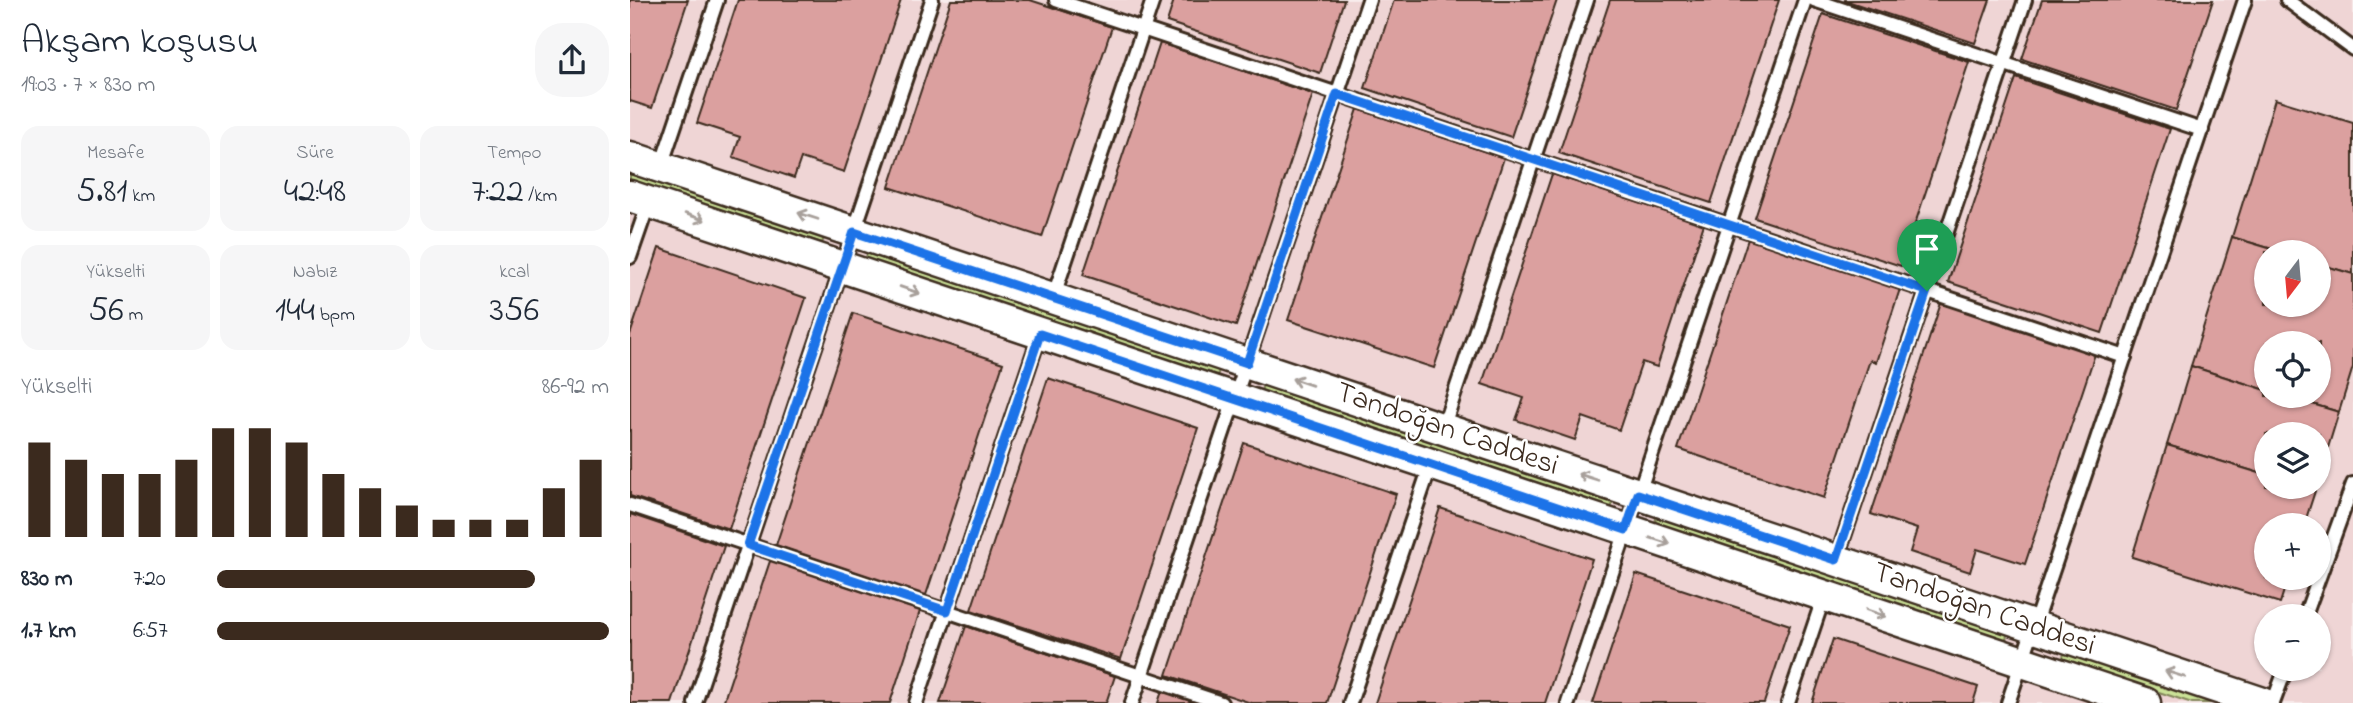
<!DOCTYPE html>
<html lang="tr">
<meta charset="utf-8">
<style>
body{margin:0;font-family:"Indie Flower",sans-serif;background:#f6f6f7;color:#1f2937;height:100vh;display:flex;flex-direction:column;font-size:26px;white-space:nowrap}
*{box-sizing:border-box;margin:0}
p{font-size:23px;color:#747a83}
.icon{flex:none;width:38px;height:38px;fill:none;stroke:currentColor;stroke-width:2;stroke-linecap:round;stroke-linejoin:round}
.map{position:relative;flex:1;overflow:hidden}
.panel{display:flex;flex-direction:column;background:#fff;width:630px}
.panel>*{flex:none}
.needle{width:46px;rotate:196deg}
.fabs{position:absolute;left:1624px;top:240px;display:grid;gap:14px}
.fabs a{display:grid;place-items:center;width:77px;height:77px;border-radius:50%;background:#fff;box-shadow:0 2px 5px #0004;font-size:35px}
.pin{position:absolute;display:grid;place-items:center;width:60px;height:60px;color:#fff;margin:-72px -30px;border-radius:50% 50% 50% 0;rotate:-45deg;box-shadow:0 0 7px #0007}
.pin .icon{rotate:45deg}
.round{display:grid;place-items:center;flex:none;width:74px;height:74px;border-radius:28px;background:#f6f6f7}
.headline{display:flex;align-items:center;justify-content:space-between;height:119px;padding:0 21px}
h1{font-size:38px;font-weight:600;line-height:52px}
.metrics{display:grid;grid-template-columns:repeat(3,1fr);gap:10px;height:119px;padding:7px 21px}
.metrics div{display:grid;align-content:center;border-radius:18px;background:#f6f6f7;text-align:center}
.metrics b{font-size:35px;font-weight:600}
.metrics small{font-size:19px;font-weight:400}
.metrics p{font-size:19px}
.chart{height:196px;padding:14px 21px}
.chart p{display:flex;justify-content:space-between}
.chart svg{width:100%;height:126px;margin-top:7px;stroke:#3b2a1e;stroke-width:6}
ul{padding:0 21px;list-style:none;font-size:23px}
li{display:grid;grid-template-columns:112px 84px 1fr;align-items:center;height:52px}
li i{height:18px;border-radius:9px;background:#3b2a1e}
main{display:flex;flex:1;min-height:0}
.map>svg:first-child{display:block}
</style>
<main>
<section class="panel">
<div class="headline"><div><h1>Akşam koşusu</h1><p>19:03 · 7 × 830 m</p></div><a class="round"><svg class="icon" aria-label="share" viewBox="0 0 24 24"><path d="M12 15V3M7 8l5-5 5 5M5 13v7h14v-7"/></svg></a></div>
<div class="metrics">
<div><p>Mesafe</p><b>5.81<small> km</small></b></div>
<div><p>Süre</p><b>42:48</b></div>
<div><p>Tempo</p><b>7:22<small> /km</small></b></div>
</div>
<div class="metrics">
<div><p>Yükselti</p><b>56<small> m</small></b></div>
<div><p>Nabız</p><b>144<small> bpm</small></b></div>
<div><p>kcal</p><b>356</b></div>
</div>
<div class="chart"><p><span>Yükselti</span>86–92 m</p>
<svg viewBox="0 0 160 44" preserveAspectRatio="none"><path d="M5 44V11M15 44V17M25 44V22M35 44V22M45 44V17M55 44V6M65 44V6M75 44V11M85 44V22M95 44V27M105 44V33M115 44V38M125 44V38M135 44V38M145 44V27M155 44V17"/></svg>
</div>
<ul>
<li><b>830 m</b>7:20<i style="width:81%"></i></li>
<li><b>1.7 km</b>6:57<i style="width:100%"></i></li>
</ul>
</section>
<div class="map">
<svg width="1723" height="703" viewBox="0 0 1723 703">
<rect width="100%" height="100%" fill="#f8ecec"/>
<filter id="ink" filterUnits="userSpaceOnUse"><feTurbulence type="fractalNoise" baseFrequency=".0143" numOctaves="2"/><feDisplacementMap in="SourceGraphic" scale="14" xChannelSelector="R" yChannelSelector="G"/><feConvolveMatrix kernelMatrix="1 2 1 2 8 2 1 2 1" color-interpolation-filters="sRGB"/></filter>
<g filter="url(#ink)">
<path fill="#efd5d5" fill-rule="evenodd" d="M0 0H1723V703H0ZM1636 252H1689V304H1636ZM1636 343H1689V396H1636ZM1636 434H1689V486H1636ZM1636 525H1689V578H1636ZM1636 616H1689V668H1636Z"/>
<g fill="#cbe297" stroke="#83865a" stroke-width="2">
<path d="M0 170 195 236 192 243 0 180Z"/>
<path d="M239 249 590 368 586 378 235 260Z"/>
<path d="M633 385 983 502 980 511 630 394Z"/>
<path d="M1027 516 1378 633 1374 643 1024 525Z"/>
<path d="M1435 651 1592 703H1562L1432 660Z"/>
</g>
<g fill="#dba09f" stroke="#3b2a1e" stroke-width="2">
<path d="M0 0H58L22 108 0 101Z"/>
<path d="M108 0H271L214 172 171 158 164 178 103 157 110 137 67 123Z"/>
<path d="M321 0H400L482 27 412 237 259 187Z"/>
<path d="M544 0H714L690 73 537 22Z"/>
<path d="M764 0H927L881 137 735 88Z"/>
<path d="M980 0H1149L1081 203 929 153Z"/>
<path d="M1214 0H1360L1345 43Z"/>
<path d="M1412 0H1583L1546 110 1392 59Z"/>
<path d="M1193 14 1339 62 1271 266 1125 218Z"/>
<path d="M530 43 683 94 606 326 453 275Z"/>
<path d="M1386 78 1540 129 1472 333 1318 282Z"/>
<path d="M1645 99 1723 123V274L1689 264V252H1652L1602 237Z"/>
<path d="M728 109 874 158 804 368 658 320Z"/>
<path d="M922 174 1074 224 1027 367 1012 362 989 430 953 417 945 440 886 420 894 398 852 384Z"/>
<path d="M1602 237 1652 252H1636V304H1689V264L1723 274V367L1709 412 1655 396H1689V343H1636V390L1561 366Z"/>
<path d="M1118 239 1270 289 1246 362 1240 360 1194 498 1048 449Z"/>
<path d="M29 248 176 298 99 529 0 496V335Z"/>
<path d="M1311 303 1465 354 1395 564 1347 549 1340 572 1280 552 1287 529 1241 514Z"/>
<path d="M223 313 373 363 296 595 146 545Z"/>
<path d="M1561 366 1636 390V396H1655L1709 412 1689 477V434H1636V475L1537 445Z"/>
<path d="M418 378 568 428 491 659 341 610Z"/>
<path d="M614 443 766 494 697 703H621L537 675Z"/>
<path d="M1537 445 1636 475V486H1672L1685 491 1674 525H1636V578H1658L1650 603 1502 557Z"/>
<path d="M810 508 962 559 915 703H745Z"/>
<path d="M0 514 94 546 42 703H0Z"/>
<path d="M140 561 290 611 260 703H93Z"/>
<path d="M1006 574 1160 625 1134 703H963Z"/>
<path d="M336 626 485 676 476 703H310Z"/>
<path d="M1203 639 1348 687 1343 703H1182Z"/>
<path d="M532 691 567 703H528Z"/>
</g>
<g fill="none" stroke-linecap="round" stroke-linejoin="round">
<defs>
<g id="service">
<path d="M426 0 1495 357"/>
<path d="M1184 0 1572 130"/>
<path d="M1657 0 1723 49"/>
<path d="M31 166 87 0"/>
<path d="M0 257 19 202"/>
<path d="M423 298 523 0"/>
<path d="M813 428 957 0"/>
<path d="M0 505 591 703"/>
<path d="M1206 560 1395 0"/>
<path d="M1675 616 1723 484"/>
<path d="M65 703 302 0"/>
<path d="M286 703 410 334"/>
<path d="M502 703 739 0"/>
<path d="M720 703 801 464"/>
<path d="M938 703 1175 0"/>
<path d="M1158 703 1194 596"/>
<path d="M1378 703 1615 0"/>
<path d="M1643 703 1656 668"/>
</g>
<g id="tertiary">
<path d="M0 157 1633 703"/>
<path d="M0 196 1515 703"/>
</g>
</defs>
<use href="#service" stroke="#3b2a1e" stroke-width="18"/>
<use href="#tertiary" stroke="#3b2a1e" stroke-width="35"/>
<use href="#service" stroke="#fff" stroke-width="12"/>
<use href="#tertiary" stroke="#fff" stroke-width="30"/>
</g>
<defs><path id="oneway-shaft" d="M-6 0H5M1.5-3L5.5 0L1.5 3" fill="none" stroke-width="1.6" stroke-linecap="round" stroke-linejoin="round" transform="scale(1.75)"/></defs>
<g stroke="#a79f9a">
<use href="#oneway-shaft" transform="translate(178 216) rotate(-162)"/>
<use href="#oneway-shaft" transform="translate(65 217) rotate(19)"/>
<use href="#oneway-shaft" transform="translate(280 290) rotate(19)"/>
<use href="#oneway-shaft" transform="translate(672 382) rotate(-161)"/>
<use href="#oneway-shaft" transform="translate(958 477) rotate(-162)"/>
<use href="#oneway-shaft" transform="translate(1030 541) rotate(18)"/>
<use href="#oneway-shaft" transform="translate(1246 613) rotate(19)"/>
<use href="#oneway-shaft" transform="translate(1545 674) rotate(-162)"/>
</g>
</g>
<g fill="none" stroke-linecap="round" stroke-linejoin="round" filter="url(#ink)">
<defs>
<path id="route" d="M707 94 1297 291 1206 560 1008 494 996 530 410 334 317 611 118 545 224 232 617 363Z"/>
</defs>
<use href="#route" stroke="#fff" stroke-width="14"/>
<use href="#route" stroke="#1a73e8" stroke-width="9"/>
</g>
<g text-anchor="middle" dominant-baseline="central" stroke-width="5" stroke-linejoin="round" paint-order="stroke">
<g font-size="30" fill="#3b2a1e" stroke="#fff">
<text transform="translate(817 430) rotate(19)">Tandoğan Caddesi</text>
<text transform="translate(1354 610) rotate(19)">Tandoğan Caddesi</text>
</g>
</g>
</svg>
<div class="fabs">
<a><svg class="needle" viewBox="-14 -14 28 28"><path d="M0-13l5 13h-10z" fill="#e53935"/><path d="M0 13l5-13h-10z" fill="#747a83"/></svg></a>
<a><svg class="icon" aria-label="locate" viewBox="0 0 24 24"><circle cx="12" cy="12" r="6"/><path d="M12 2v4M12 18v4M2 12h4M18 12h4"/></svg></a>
<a><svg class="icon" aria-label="layers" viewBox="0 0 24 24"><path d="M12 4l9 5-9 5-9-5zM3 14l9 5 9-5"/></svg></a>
<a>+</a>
<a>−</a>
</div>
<div class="pin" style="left:1297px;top:291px;background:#1e9e55"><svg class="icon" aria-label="arrive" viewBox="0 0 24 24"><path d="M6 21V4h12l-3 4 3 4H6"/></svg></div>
</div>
</main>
